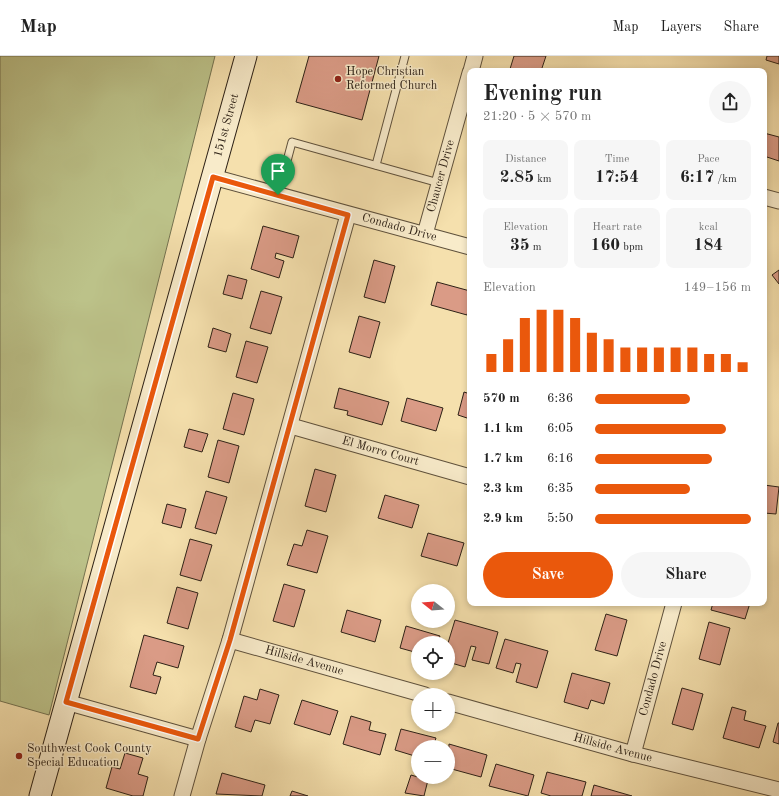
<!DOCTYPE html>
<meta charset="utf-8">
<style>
body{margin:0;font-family:"Old Standard TT",serif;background:#f6f6f6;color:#222;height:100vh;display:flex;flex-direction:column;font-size:15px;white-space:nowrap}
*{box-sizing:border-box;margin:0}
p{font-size:13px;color:#767676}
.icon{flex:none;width:22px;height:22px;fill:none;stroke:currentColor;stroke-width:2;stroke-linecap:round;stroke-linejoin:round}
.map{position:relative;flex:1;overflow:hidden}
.drawer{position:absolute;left:467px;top:12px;width:300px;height:538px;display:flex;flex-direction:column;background:#fff;border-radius:8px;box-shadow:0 2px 6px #0003}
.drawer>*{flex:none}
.needle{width:26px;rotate:287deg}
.controls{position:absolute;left:411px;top:528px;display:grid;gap:8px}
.controls a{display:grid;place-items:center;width:44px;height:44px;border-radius:50%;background:#fff;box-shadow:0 2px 6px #0003;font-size:20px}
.pin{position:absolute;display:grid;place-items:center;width:34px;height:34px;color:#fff;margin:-41px -17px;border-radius:50% 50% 50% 0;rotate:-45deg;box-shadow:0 0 4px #0007}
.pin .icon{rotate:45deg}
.round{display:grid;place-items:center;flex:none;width:42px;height:42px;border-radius:21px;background:#f6f6f6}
.summary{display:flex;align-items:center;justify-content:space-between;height:68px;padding:0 16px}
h1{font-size:22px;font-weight:600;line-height:30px}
.metrics{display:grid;grid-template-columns:repeat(3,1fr);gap:6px;height:68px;padding:4px 16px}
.metrics div{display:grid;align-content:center;border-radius:8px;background:#f6f6f6;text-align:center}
.metrics b{font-size:17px;font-weight:600}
.metrics small{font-size:11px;font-weight:400}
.metrics p{font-size:11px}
.chart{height:112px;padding:8px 16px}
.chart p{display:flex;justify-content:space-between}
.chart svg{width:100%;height:72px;margin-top:4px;stroke:#ea580c;stroke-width:6}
.action{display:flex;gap:8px;margin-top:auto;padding:8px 16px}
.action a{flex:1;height:46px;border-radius:24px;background:#ea580c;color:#fff;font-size:16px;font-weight:600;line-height:46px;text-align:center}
.action a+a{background:#f6f6f6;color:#222}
ul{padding:0 16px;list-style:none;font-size:13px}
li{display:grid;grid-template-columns:64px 48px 1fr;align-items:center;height:30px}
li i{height:10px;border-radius:5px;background:#ea580c}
header{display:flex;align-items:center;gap:24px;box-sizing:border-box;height:56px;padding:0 20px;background:#fff;border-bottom:1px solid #e0e0e0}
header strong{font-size:19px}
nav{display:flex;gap:22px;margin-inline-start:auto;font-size:14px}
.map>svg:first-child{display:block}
</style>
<header>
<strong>Map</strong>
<nav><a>Map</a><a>Layers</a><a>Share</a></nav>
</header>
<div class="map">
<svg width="779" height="740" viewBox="0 0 779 740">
<rect width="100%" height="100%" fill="#f5e0ad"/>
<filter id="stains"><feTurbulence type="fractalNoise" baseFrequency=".005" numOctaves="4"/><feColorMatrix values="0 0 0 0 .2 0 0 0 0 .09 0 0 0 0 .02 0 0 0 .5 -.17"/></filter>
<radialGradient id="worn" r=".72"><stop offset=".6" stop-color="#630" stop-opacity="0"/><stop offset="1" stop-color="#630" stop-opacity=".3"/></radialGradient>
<path fill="#bcc289" stroke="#747250" d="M0 0H215L49 659 0 645Z"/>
<g fill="#da9b86" stroke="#2d2116">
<path d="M309 0H379L362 64 296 46Z"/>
<path d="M514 0H546L541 15H517L510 13Z"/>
<path d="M767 0H779V8L766 4Z"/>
<path d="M764 77 779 81V105L764 100Z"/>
<path d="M263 170 299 180 293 202 276 197 275 202 284 205 279 222 251 213Z"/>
<path d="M374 204 395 210 385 247 364 241Z"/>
<path d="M779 214V228L772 219Z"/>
<path d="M228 219 247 224 242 243 223 238Z"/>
<path d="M437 226 470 235V247L467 259 431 249Z"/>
<path d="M261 235 282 241 271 278 250 272Z"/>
<path d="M359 260 380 266 370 302 349 296Z"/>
<path d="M213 272 231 278 226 296 208 291Z"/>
<path d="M246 285 268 291 257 327 236 321Z"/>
<path d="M339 332 389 346 382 369 347 359 348 355 334 352Z"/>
<path d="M464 336 470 338V363L458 359Z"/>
<path d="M233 337 254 343 244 379 223 373Z"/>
<path d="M407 342 443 352 436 375 401 365Z"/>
<path d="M189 373 208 378 202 396 184 391Z"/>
<path d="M218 384 239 390 229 427 208 421Z"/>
<path d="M315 413 336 419 326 456 305 450Z"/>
<path d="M764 429 779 431 776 458 764 457Z"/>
<path d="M206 435 227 441 216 478 195 472Z"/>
<path d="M385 439 419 449 412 472 378 462Z"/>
<path d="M167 448 186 453 181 472 162 467Z"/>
<path d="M307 474 328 480 317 517 287 509 294 488 302 490Z"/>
<path d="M428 477 464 487 457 510 421 500Z"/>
<path d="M190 483 212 489 201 525 180 519Z"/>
<path d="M284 528 305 534 294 571 273 565Z"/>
<path d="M177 531 198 537 188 573 167 567Z"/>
<path d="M713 547H750L745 563 711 554Z"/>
<path d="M347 554 381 564 375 586 341 576Z"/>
<path d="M606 558 627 564 617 600 595 594Z"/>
<path d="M455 564 498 576 489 608 472 604 476 591 471 590 465 611 448 606V587Z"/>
<path d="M709 566 730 572 720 609 699 603Z"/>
<path d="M406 570 440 580 438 587H418V597L400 592Z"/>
<path d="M144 579 184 590 178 612 157 606 153 619 161 621 156 638 130 631Z"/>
<path d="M505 583 548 595 537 632 516 626 521 608 516 607 513 617 496 612Z"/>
<path d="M572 617 610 627 604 648 591 644 588 653 564 646Z"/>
<path d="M682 632 703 638 693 674 672 668Z"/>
<path d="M260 633 279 639 270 668 255 664 251 676 235 671 244 640 257 644Z"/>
<path d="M302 644 338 655 330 679 294 668Z"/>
<path d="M732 651 746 655 744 664 766 670 759 692 723 682Z"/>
<path d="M351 660 371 666 369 674 386 678 380 699 343 688Z"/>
<path d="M778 667H779V688L773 686Z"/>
<path d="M401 673 436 682 433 691H418V701L395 694Z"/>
<path d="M449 688 487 699 481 721 448 712Z"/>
<path d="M125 697 143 702 138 718 148 721 143 740H133L106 732 112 711 120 713Z"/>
<path d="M496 708 534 719 528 740 489 730Z"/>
<path d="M547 716 586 726 582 740H551L541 737Z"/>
<path d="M222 717 265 729 262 740 216 738Z"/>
<path d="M411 719 428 724 424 740 405 737Z"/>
<path d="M594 729 632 740H591Z"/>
<path d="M292 735 308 740H290Z"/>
</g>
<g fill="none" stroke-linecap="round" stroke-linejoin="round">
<defs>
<g id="lane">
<path d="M376 109 405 0"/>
<path d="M278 139 292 86 439 127"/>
</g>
<g id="street">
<path d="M471 15 475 0"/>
<path id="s1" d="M213 121 470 191"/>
<path d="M764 141 779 145"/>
<path id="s2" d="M425 178 470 17"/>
<path id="s3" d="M291 370 470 421"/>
<path id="s4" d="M230 584 425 639"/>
<path d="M66 646 198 683"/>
<path id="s5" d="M448 646 633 698 779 734"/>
<path id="s6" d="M633 698 674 547"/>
<path d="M182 740 198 683 230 584 348 159"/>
</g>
<g id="secondary">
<path id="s7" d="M40 740 246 0"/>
</g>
</defs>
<use href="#lane" stroke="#5f513c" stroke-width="9"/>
<use href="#street" stroke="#5f513c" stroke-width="17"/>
<use href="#secondary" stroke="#2d2116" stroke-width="23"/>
<use href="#lane" stroke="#f8ebca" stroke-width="7"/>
<use href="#street" stroke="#f8ebca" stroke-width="15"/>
<use href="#secondary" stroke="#f8ebca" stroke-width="21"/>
</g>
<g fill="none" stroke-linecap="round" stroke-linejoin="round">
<defs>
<path id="route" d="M213 121 348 159 230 584 198 683 66 646Z"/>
</defs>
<use href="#route" stroke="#fff" stroke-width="8"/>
<use href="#route" stroke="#ea580c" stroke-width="5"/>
</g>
<g fill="#8f2418" stroke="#f8ebca" stroke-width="1.5">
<circle cx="338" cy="23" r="4"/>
<circle cx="19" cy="700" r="4"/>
</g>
<g text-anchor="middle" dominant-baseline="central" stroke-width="3" stroke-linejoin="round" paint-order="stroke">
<g font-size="12" fill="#2d2116" stroke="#f8ebca" text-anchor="start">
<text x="346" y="16">Hope Christian<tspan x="346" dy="14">Reformed Church</tspan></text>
<text x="27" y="693">Southwest Cook County<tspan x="27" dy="14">Special Education</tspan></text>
</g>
<g font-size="12" fill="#2d2116" stroke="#f8ebca">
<text stroke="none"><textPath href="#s7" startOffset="696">151st Street</textPath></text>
<text stroke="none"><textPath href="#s2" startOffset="60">Chaucer Drive</textPath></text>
<text stroke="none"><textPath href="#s1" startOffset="193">Condado Drive</textPath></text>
<text stroke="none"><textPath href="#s3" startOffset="93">El Morro Court</textPath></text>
<text stroke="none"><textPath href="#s4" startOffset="77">Hillside Avenue</textPath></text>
<text stroke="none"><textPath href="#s6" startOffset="78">Condado Drive</textPath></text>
<text stroke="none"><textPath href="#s5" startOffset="171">Hillside Avenue</textPath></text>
</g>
</g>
<rect width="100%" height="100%" filter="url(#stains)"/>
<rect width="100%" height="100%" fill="url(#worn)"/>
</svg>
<div class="controls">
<a><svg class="needle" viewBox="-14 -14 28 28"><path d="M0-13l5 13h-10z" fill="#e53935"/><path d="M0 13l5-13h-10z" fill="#767676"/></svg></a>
<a><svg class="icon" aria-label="locate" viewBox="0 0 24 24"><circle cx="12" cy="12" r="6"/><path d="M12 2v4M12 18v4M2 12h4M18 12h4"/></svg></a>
<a>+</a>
<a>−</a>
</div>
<div class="pin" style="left:278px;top:139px;background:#1e9e55"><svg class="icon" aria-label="arrive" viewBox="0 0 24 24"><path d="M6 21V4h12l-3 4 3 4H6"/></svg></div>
<section class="drawer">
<div class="summary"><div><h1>Evening run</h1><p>21:20 · 5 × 570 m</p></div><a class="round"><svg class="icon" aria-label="share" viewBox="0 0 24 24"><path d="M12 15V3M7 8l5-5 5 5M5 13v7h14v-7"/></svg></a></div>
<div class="metrics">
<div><p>Distance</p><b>2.85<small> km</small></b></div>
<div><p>Time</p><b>17:54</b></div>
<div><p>Pace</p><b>6:17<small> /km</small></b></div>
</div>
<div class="metrics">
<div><p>Elevation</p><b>35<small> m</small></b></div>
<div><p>Heart rate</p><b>160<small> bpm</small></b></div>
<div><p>kcal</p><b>184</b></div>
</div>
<div class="chart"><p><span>Elevation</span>149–156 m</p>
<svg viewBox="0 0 160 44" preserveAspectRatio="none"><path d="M5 44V33M15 44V24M25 44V11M35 44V6M45 44V6M55 44V11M65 44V20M75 44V24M85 44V29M95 44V29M105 44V29M115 44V29M125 44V29M135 44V33M145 44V33M155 44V38"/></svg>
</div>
<ul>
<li><b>570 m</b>6:36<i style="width:61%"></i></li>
<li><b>1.1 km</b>6:05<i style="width:84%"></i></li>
<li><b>1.7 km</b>6:16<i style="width:75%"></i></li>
<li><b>2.3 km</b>6:35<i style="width:61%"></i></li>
<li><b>2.9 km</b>5:50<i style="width:100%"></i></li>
</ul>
<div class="action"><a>Save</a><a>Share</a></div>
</section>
</div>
